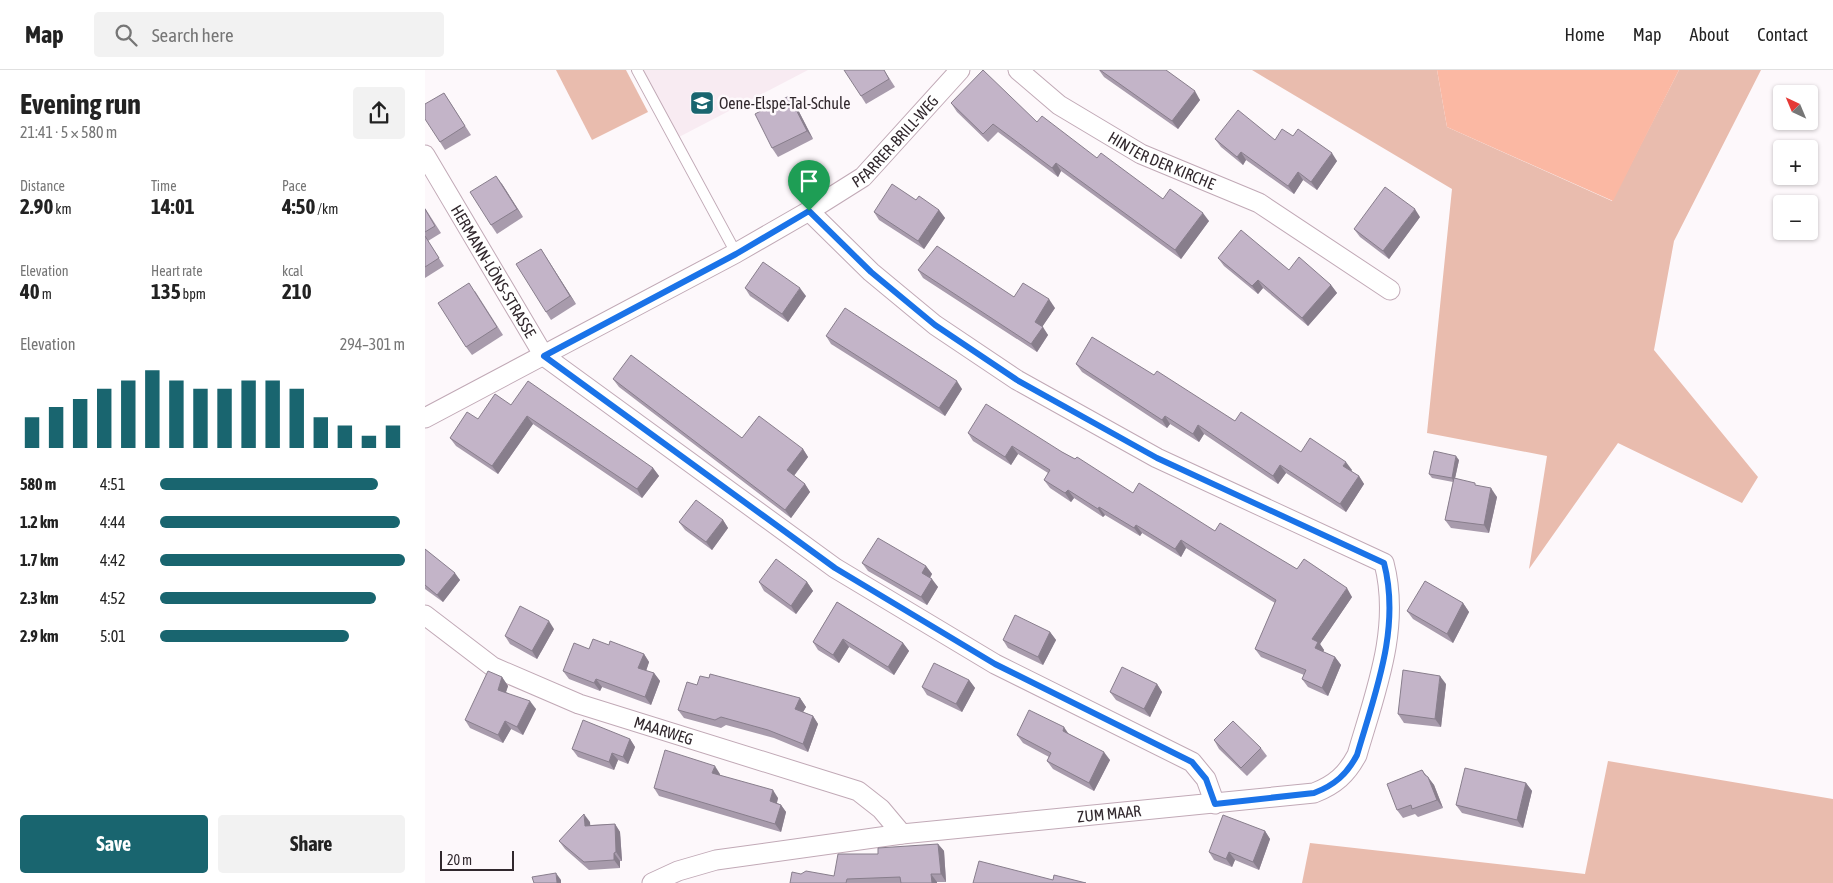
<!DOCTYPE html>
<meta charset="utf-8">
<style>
body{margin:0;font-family:"Asap Condensed",sans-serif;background:#f2f2f2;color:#222;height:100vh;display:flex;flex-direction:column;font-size:19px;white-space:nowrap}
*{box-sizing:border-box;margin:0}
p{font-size:16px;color:#767676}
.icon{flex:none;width:28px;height:28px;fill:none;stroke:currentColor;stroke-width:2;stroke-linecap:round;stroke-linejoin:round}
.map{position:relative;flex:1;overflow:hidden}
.panel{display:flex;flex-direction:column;background:#fff;width:425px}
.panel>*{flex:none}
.needle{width:32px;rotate:316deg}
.controls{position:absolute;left:1348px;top:15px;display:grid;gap:10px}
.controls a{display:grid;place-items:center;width:45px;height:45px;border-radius:5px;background:#fff;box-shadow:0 1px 4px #0004;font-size:25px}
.scale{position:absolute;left:15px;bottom:12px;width:74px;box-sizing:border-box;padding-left:5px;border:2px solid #31282d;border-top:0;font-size:14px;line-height:18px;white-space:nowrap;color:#31282d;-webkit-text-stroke:4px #fdf8fb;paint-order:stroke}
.pin{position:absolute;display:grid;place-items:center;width:42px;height:42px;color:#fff;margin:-51px -21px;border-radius:50% 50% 50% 0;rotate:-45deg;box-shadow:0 0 5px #0007}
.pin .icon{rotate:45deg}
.round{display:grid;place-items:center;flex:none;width:52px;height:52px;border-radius:5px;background:#f2f2f2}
.headline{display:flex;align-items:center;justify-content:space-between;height:85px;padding:0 20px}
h1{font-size:28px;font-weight:700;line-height:38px}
.figures{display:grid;grid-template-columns:repeat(3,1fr);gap:8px;height:85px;padding:5px 20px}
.figures div{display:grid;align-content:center}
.figures b{font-size:21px;font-weight:700}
.figures small{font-size:14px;font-weight:400}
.figures p{font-size:14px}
.chart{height:140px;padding:10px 20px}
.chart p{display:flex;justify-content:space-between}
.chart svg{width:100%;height:90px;margin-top:5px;stroke:#19656f;stroke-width:6}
.action{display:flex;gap:10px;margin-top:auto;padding:10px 20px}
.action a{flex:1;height:58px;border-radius:5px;background:#19656f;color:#fff;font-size:20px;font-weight:700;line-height:58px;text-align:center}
.action a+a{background:#f2f2f2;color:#222}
ul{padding:0 20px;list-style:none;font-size:16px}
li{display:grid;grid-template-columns:80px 60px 1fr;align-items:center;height:38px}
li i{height:12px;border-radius:6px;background:#19656f}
header{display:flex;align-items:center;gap:30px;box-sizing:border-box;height:70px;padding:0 25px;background:#fff;border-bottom:1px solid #e0e0e0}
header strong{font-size:24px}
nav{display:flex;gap:28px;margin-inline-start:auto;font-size:18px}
.search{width:350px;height:45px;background:#f2f2f2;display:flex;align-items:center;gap:12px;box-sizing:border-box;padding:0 18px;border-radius:5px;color:#767676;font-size:19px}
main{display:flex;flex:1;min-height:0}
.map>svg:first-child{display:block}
</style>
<header>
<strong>Map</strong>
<div class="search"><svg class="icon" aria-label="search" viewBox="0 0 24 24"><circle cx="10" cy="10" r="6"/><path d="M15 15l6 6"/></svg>Search here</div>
<nav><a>Home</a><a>Map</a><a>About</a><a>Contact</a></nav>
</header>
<main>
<section class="panel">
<div class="headline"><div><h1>Evening run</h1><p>21:41 · 5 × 580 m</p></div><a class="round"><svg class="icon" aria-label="share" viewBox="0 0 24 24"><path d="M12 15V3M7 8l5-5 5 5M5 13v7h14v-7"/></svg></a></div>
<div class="figures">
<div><p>Distance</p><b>2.90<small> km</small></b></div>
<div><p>Time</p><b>14:01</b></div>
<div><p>Pace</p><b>4:50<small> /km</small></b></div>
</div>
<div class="figures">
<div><p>Elevation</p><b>40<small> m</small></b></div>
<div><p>Heart rate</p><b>135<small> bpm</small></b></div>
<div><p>kcal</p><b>210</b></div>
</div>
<div class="chart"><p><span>Elevation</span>294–301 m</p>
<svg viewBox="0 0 160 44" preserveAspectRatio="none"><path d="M5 44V29M15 44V24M25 44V20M35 44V15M45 44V11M55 44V6M65 44V11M75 44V15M85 44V15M95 44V11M105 44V11M115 44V15M125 44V29M135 44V33M145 44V38M155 44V33"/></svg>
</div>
<ul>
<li><b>580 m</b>4:51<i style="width:89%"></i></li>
<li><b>1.2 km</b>4:44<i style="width:98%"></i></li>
<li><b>1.7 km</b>4:42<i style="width:100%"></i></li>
<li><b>2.3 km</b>4:52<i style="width:88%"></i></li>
<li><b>2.9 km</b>5:01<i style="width:77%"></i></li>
</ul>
<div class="action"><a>Save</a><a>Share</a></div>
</section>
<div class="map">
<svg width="1408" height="813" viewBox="0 0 1408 813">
<rect width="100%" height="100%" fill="#fdf8fb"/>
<path fill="#f8ebf2" d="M217 0H383L254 67Z"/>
<g fill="#e9bcae">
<path d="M131 0H201L223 42 167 70Z"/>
<path d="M827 0H1012L1022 57 1187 131 1254 0H1336L1249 171 1229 280 1333 407 1317 433 1193 373 1104 499 1122 386 1002 363 1027 119Z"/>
<path d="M1183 691 1408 729V813H877L885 773 1160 804Z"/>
</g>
<path fill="#fbb8a3" d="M1012 0H1254L1188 131 1022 57Z"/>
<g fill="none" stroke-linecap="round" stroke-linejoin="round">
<defs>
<path id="service" d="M212 0 311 183"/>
<g id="minor">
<path id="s1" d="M593 0 634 35 716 84 834 133 965 220"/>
<path id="s2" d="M0 85 119 286 410 498 570 594 767 692 781 709 790 734"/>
<path id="s3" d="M0 348 311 183 384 141 438 107 535 0"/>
<path id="s4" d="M0 545 68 597 154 634 433 721 456 739 477 764"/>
<path id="s5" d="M227 813 253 801 291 790 477 764 889 723C910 715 922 704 932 685 950 623 976 558 959 493L732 388 592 310 510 255 446 202 384 141"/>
</g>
</defs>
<use href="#service" stroke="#c1a9b6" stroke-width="12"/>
<use href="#minor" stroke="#c1a9b6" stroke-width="21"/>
<use href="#service" stroke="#fff" stroke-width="10"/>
<use href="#minor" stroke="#fff" stroke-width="19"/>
</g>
<g fill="#a89bac">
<path d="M459 0 470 17 441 34 436 26Z"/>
<path d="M674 0H741L775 30 753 59 679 7Z"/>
<path d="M19 23 46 65 20 80 15 72Z"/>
<path d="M526 33 612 52 738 129 784 151 756 189 636 101 633 107 573 62 563 72 532 42Z"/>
<path d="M370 34 388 69 353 87 347 78Z"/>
<path d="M868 66 912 91 892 120 878 110 869 124 821 90 818 95 796 77 790 69 850 70Z"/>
<path d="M77 114 98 147 72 164 66 155Z"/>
<path d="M491 130 514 140 520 148 499 179 454 150 449 142Z"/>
<path d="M0 138 16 163 3 171 19 196 0 208Z"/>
<path d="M995 147 964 189 935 167 929 159Z"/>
<path d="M116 179 151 234 126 250 121 242Z"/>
<path d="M793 188 864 200 906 215 912 223 883 256 838 218 833 224 799 196Z"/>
<path d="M493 200 589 227 630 238 617 257 623 265 612 282 498 208Z"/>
<path d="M320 218 381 226 363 252 325 226Z"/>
<path d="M50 221 78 265 47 285 41 277Z"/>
<path d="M401 266 537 319 520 346 406 274Z"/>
<path d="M651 294 729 305 810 351 876 382 927 400 926 401 934 406 939 414 921 442 861 403 853 414 779 364 774 372 745 354 742 358 657 302Z"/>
<path d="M188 309 317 368 378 379 383 387 369 406 380 414 385 422 366 448 194 317Z"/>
<path d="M86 335 228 398 234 406 217 428 108 354 73 404 31 376 25 368 53 349Z"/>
<path d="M543 363 637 382 708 423 872 499 927 527 895 574 899 580 898 582 910 587 916 595 903 626 883 617 877 609 879 605 836 587 830 579 850 533 761 478 756 487 717 463 715 466 680 445 678 447 649 428 646 432 625 418 619 410 623 403 593 384 586 395 548 371Z"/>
<path d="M1034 390 1030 408 1053 416 1072 427 1064 463 1026 458 1020 450 1028 412 1007 408 1004 404Z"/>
<path d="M298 450 303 458 287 480 260 460 254 452Z"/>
<path d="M0 479 35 510 18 532 0 519Z"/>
<path d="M437 493 501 496 507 504 505 508 513 517 502 535 443 501Z"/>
<path d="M334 512H382L388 521 371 544 339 521Z"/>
<path d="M412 532 478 573 484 581 469 605 424 577 414 593 393 580 388 572Z"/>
<path d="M1038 533 1044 542 1028 573 988 549 982 541Z"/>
<path d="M129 559 112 589 85 574 80 566Z"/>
<path d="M625 562 631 570 618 595 583 578 578 570Z"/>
<path d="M184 575 219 584 224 592 221 601 229 603 235 611 226 635 177 617 175 621 144 609 138 601 164 579Z"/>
<path d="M77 607 83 616 81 622 111 639 98 665 86 659 78 673 45 658 40 650Z"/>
<path d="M544 610 550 618 537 642 502 625 497 617Z"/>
<path d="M732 614 737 622 725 647 691 630 685 622Z"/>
<path d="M1021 614 1016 657 979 653 973 644Z"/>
<path d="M272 615 375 628 381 637 378 642 388 646 393 654 383 682 349 668 301 655 296 658 259 648 253 640Z"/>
<path d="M644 664 685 690 669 721 628 699 622 691 624 687 598 673 592 665Z"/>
<path d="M205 669 210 677 203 694 193 690 189 700 153 687 147 679Z"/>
<path d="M789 670 836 678 842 686 822 706 794 679Z"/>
<path d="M997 700 1009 715 1018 738 993 747 990 744 978 748 972 740Z"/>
<path d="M295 704V705L353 728 352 733 356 735 361 742 356 762 234 726 229 718Z"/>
<path d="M1101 713 1107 721 1098 758 1037 743 1031 735Z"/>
<path d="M165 752V755L190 754 195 762 197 791H195V798L164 800 140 779 134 771Z"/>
<path d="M840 761 845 769 834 800 810 790 807 797 789 790 784 782Z"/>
<path d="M513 774 519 781 521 812H512V813H365L376 804 409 806 453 784Z"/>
</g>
<g fill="#887e8c">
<path d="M770 21 775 30 753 59 747 51Z"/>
<path d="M364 26 370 34 388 69 382 61Z"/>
<path d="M816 82 821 90 818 95 812 87Z"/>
<path d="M907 83 912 91 892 120 886 112Z"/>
<path d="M631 93 636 101 633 107 627 98Z"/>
<path d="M873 102 878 110 869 124 863 116Z"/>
<path d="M71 106 77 114 98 147 92 139Z"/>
<path d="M990 139 995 147 964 189 958 181Z"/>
<path d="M514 140 520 148 499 179 493 171Z"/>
<path d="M778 143 784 151 756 189 750 180Z"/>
<path d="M116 179 121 187 151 234 145 226Z"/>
<path d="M833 210 838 218 833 224 827 216Z"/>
<path d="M906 215 912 223 883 256 877 248Z"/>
<path d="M375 218 381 226 363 252 357 244Z"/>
<path d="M624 229 630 238 615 260 610 252Z"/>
<path d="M618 257 623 265 612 282 606 274Z"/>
<path d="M532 311 537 319 520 346 514 338Z"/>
<path d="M102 346 108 354 73 404 67 396Z"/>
<path d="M740 346 745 354 742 358 737 350Z"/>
<path d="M773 355 779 364 774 372 768 364Z"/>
<path d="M587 376 593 384 586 395 580 387Z"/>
<path d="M378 379 383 387 367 408 362 400Z"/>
<path d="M1031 386 1034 390 1029 413 1027 408Z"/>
<path d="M921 392 927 400 924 404 918 396Z"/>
<path d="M855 395 861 403 853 414 848 406Z"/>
<path d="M228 398 234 406 217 428 212 419Z"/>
<path d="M934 406 939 414 921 442 915 434Z"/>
<path d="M380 414 385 422 366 448 360 440Z"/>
<path d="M1066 418 1072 427 1064 463 1059 455Z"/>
<path d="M643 420 649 428 646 432 640 423Z"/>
<path d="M674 437 680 445 678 447 673 439Z"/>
<path d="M298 450 303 458 287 480 281 472Z"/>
<path d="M711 455 717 463 715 466 709 458Z"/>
<path d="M756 470 761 478 756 487 750 479Z"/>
<path d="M501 496 507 504 503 511 497 503Z"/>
<path d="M30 503 35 510 18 532 12 525Z"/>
<path d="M507 509 513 517 502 535 496 527Z"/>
<path d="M382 512 388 521 371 544 366 536Z"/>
<path d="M922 518 927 527 895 574 899 580 896 587 890 578 887 569Z"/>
<path d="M1038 533 1044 542 1028 573 1022 564Z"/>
<path d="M124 551 129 559 112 589 107 581Z"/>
<path d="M625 562 631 570 618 595 613 587Z"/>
<path d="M418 569 424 577 414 593 408 585Z"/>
<path d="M478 573 484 581 469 605 463 597Z"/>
<path d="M219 584 224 592 219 607 213 598Z"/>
<path d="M910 587 916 595 903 626 897 618Z"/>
<path d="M229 603 235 611 226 635 220 627Z"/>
<path d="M1015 606 1021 614 1016 657 1010 649Z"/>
<path d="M77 607 83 616 79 628 73 620Z"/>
<path d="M171 609 177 617 175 621 169 613Z"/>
<path d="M544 610 550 618 537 642 531 634Z"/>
<path d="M732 614 737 622 725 647 719 639Z"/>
<path d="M375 628 381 637 375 647 370 639Z"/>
<path d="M105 631 111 639 98 665 92 657Z"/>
<path d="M388 646 393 654 383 682 378 674Z"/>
<path d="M80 651 86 659 78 673 73 665Z"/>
<path d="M639 657 645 666 638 661Z"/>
<path d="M205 669 210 677 203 694 198 687Z"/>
<path d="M679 682 685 690 669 721 664 713Z"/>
<path d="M187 683 193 690 189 700 184 692Z"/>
<path d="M290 696 295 704 293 711 287 703Z"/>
<path d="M1003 707 1009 715 1018 738 1012 730Z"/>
<path d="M1101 713 1107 721 1098 758 1092 750Z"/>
<path d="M348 720 353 728 350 739 345 731Z"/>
<path d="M356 735 361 742 356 762 350 754Z"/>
<path d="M159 744 165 752 166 764 160 756Z"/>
<path d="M190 754 195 762 197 791 191 782Z"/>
<path d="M840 761 845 769 834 800 828 792Z"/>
<path d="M513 774 519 781 521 812 516 804Z"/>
<path d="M804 782 810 790 807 797 801 789Z"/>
<path d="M189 783 195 791V798L189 790Z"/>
<path d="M131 803 136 810V813H132Z"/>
<path d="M506 804 512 812V813H507Z"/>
</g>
<g fill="#c3b4c8" stroke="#887e8c">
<path d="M419 0H459L464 9 436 26Z"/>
<path d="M558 0 612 52 617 46 672 88 676 83 738 129 745 119 778 143 750 180 631 93 627 98 568 54 558 64 526 33Z"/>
<path d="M675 0H741L770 21 747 51Z"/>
<path d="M19 23 40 56 15 72 0 49V34Z"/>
<path d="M364 26 382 61 347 78 330 44Z"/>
<path d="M813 40 850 70 857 59 868 66 873 59 907 83 886 112 873 102 863 116 816 82 812 87 790 69Z"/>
<path d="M71 106 92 139 66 155 45 122Z"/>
<path d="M467 114 491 130 494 126 514 140 493 171 449 142Z"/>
<path d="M960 117 990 139 958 181 929 159Z"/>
<path d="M0 139 10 156 0 162Z"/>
<path d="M816 160 864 200 874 187 906 215 877 248 833 210 827 216 793 188Z"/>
<path d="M0 166 14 188 0 197Z"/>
<path d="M512 176 589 227 598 213 624 229 610 252 618 257 606 274 493 200Z"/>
<path d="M116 179 145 226 121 242 91 194Z"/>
<path d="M338 192 375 218 357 244 320 218Z"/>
<path d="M44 213 72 257 41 277 13 233Z"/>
<path d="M420 238 532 311 514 338 401 266Z"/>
<path d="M667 267 729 305 732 301 810 351 816 342 876 382 885 368 921 392 918 396 934 406 915 434 855 395 848 406 773 355 768 364 740 346 737 350 651 294Z"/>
<path d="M206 285 317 368 334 346 378 379 362 400 380 414 360 440 188 309Z"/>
<path d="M103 311 228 398 212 419 102 346 67 396 25 368 42 342 53 349 70 324 86 335Z"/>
<path d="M561 334 637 382 650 389 652 387 708 423 714 413 790 461 795 453 872 499 879 489 922 518 887 569 893 572 890 578 910 587 897 618 877 609 881 600 830 579 851 530 756 470 750 479 711 455 709 458 674 437 673 439 643 420 640 423 619 410 625 400 587 376 580 387 543 363Z"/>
<path d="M1009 381 1031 386 1027 408 1004 404Z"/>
<path d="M1029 408 1050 413V415L1066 418 1059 455 1020 450Z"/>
<path d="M271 430 298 450 281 472 254 452Z"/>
<path d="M453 468 501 496 497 503 507 509 496 527 437 493Z"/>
<path d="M0 479 30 503 12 525 0 515Z"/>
<path d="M351 489 382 512 366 536 334 512Z"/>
<path d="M1000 511 1038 533 1022 564 982 541Z"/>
<path d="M412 532 478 573 463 597 418 569 408 585 388 572Z"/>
<path d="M95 536 124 551 107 581 80 566Z"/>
<path d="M590 545 625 562 613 587 578 570Z"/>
<path d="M168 569 184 575 185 571 219 584 213 598 229 603 220 627 171 609 169 613 138 601 149 573 164 579Z"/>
<path d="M509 593 544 610 531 634 497 617Z"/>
<path d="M697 597 732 614 719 639 685 622Z"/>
<path d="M978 600 1015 606 1010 649 973 644Z"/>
<path d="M63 601 77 607 73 620 105 631 92 657 80 651 73 665 40 650Z"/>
<path d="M285 604 375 628 370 639 388 646 378 674 343 660 296 647 290 650 253 640 262 612 272 615 275 606 284 608Z"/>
<path d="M604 640 639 657 638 661 679 682 664 713 622 691 626 683 592 665Z"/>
<path d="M158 650 205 669 198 687 187 683 184 692 147 679Z"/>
<path d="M808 651 836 678 816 698 789 670Z"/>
<path d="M240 680 290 696 287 703 348 720 345 731 356 735 350 754 229 718Z"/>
<path d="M1040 698 1101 713 1092 750 1031 735Z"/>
<path d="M997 700 1000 705 1003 707 1012 730 987 739 986 735 972 740 962 714Z"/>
<path d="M159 744 160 756 190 754 191 782 189 783V790L159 792 134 771Z"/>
<path d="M798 745 840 761 828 792 804 782 801 789 784 782Z"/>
<path d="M513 774 516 804H506L507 813H476L475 807 422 809 421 813H365L367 802 376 804 381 801 409 806 413 784H453V778Z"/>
<path d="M554 791 628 810 629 805 661 813H548Z"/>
<path d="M131 803 132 813H109L107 807Z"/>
</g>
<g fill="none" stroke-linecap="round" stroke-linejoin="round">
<defs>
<path id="route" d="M384 141 446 202 510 255 592 310 732 388 959 493C976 558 950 623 932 685 922 704 910 715 889 723L790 734 781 709 767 692 570 594 410 498 119 286 311 184Z"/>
</defs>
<use href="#route" stroke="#fff" stroke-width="10"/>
<use href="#route" stroke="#1a73e8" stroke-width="6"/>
</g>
<defs>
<symbol id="school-square" viewBox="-11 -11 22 22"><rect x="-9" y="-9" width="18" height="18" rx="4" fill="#19656f" stroke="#fdf8fb"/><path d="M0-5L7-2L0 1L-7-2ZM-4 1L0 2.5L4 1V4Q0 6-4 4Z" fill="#fff"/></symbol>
</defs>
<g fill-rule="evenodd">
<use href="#school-square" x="263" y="19" width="28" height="28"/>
</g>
<g text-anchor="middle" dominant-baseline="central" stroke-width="5" stroke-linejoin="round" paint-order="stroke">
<g font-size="16" fill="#31282d" stroke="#fdf8fb" text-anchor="start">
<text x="294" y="33">Oene-Elspe-Tal-Schule</text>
</g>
<g font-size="16" fill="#31282d" stroke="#fdf8fb">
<text stroke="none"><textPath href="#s3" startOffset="548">PFARRER-BRILL-WEG</textPath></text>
<text stroke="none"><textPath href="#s1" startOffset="171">HINTER DER KIRCHE</textPath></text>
<text stroke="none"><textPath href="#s2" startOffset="135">HERMANN-LÖNS-STRASSE</textPath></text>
<text stroke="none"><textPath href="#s4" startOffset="268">MAARWEG</textPath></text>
<text stroke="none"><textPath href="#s5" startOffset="464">ZUM MAAR</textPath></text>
</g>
</g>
</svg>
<div class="controls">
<a><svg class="needle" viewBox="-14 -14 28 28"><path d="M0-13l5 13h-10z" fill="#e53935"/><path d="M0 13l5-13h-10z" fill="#767676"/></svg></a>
<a>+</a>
<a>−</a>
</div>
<div class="scale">20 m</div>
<div class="pin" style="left:384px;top:141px;background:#1e9e55"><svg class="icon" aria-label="arrive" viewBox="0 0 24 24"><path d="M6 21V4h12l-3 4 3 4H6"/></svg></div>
</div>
</main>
